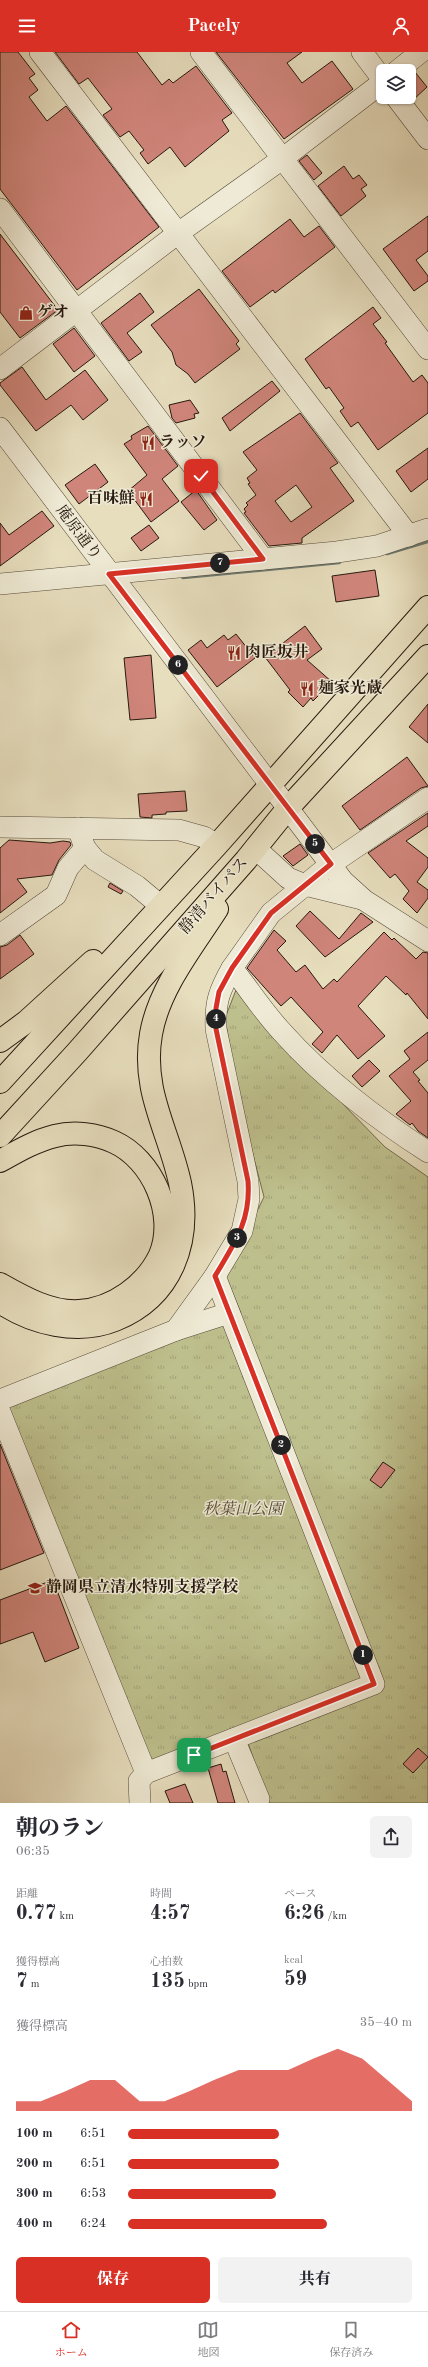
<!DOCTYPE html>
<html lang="ja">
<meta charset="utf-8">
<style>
body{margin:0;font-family:"Old Standard TT","Noto Serif JP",serif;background:#f2f2f3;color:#2b2b33;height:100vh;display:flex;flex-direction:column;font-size:15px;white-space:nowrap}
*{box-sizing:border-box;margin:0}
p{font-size:13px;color:#7c7c81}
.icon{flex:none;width:22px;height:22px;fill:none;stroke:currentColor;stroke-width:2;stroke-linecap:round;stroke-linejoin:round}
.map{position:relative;height:1751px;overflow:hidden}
.panel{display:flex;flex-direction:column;background:#fff;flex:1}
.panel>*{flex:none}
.buttons{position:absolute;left:376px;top:12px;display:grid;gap:8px}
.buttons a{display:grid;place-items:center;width:40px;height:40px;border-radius:6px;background:#fff;box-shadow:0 1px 3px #0004;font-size:20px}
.pin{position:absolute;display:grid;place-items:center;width:34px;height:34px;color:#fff;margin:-17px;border-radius:8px;box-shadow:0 2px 6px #0006}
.km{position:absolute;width:20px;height:20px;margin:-10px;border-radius:50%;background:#222;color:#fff;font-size:11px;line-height:20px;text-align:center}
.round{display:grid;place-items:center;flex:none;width:42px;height:42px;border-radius:6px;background:#f2f2f3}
.summary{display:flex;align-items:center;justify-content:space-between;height:68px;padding:0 16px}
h1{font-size:22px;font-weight:800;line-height:30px}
.figures{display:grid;grid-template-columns:repeat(3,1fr);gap:6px;height:68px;padding:4px 16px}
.figures div{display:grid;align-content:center}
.figures b{font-size:20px;font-weight:800}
.figures small{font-size:11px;font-weight:400}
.figures p{font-size:11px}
.chart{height:112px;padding:8px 16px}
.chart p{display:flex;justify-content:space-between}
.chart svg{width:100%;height:72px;margin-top:4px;fill:#d93025;opacity:.7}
.button{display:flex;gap:8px;margin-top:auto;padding:8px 16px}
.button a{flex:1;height:46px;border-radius:6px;background:#d93025;color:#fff;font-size:16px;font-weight:800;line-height:46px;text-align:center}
.button a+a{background:#f2f2f3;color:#2b2b33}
ul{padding:0 16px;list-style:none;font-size:13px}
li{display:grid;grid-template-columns:64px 48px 1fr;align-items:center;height:30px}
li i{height:10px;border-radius:5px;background:#d93025}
header{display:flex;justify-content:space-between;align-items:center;height:52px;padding:0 16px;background:#d93025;color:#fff;font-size:18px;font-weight:800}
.menu{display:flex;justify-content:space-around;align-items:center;height:56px;border-top:1px solid #e1e1e2;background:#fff;font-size:11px;color:#7c7c81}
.menu a{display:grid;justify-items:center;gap:2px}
.menu .selected{color:#d93025}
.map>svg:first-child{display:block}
</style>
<header><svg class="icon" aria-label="menu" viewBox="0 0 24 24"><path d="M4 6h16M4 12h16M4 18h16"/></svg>Pacely<svg class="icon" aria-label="person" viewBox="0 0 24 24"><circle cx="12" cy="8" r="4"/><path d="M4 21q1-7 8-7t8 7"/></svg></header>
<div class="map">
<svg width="428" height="1751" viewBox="0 0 428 1751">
<defs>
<pattern id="grass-tufts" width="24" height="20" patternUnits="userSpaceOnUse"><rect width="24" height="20" fill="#bdbf8c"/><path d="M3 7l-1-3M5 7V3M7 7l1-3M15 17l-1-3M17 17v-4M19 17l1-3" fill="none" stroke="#a2a378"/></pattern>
</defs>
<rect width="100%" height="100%" fill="#e7debe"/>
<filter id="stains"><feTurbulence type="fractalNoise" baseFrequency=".005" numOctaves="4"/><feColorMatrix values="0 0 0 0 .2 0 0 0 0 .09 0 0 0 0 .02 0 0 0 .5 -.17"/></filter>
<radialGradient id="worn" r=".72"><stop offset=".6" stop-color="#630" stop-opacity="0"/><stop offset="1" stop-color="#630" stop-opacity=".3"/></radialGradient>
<path fill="url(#grass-tufts)" stroke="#726c4d" d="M236 938 248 955 385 1095 428 1125V1751H269L248 1691 148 1709 0 1354 241 1261 225 1223 264 1145 239 1049 225 966Z"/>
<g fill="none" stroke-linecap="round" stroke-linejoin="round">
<g stroke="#6a7a72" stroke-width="4.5">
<path d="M387 501 428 489"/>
<path d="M183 525 339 510"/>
</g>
</g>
<g fill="#d0857b" stroke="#27180e" fill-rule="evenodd">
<path d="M0 0H18L35 22 29 26 38 38 29 45 47 69 66 54 159 175 77 238 0 137Z"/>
<path d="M55 0H137L162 33 169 27 173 31 196 14 232 61 222 68 229 79 185 115 170 95 148 112 140 101 144 98 129 79 120 85 103 63 112 57 88 26 79 32Z"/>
<path d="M216 0H302L287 11 302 31 332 9 353 37 284 87Z"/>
<path d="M415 20 427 35 413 48 409 42V25Z"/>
<path d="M307 103 322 121 314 128 299 109Z"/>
<path d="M344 114 353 127 359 123 367 133 361 137 366 144 341 164 318 134Z"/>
<path d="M428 164V199L416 208 428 224V229L414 239 383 197Z"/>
<path d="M290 167 304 185 319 174 335 195 275 241 273 238 250 255 222 219Z"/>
<path d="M0 182 58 258 20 286 0 260Z"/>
<path d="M199 237 239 289 236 292 240 297 195 331 188 322 176 313 172 300 151 273Z"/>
<path d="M140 241 154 260 127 281 142 300 129 309 101 271Z"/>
<path d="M373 255 381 266 373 272 387 290 385 291 413 330 422 323 428 331V361L378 398 358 370 351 375 340 359 344 356 329 335 326 337 305 307Z"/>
<path d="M74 276 95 304 74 320 53 292Z"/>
<path d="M22 315 46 348 85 318 108 348 83 368 71 353 36 379 0 333V331Z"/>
<path d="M272 329 280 339 230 379 222 366Z"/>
<path d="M190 348 199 361 194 362 195 366 176 371 172 366 169 353Z"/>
<path d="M300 361 338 411 330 416 354 449 302 486V491L269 494 244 461 246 460 244 457 248 453 246 451 256 443 248 432 250 431 247 426 257 418 243 400ZM296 433 312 455 291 470 275 449Z"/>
<path d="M148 374 178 414 162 427 179 449 151 470 128 439 147 423 124 392 132 387 131 384Z"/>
<path d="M428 396V427L411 440 396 419Z"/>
<path d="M95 412 108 430 79 452 65 433Z"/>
<path d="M196 438 217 468 204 478 181 450Z"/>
<path d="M42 459 54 474 0 514V471L9 483Z"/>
<path d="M149 473 159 486 141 499 131 486Z"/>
<path d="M375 518 379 544 336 550 332 524Z"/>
<path d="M305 574 322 597 307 608 332 630 313 649 311 646 303 655 288 640 290 638 265 605Z"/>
<path d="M236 582 255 606 217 635 188 598 201 588 207 596 224 583 228 588Z"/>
<path d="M151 603 156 666 130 668 124 606Z"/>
<path d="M428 652V691L409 675Z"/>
<path d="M407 705 428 734 421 736 360 778 342 754Z"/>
<path d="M185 739 187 759 166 760V762L152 763V766L140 765 138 742Z"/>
<path d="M428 761V774L406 789 428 806V815L417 830 428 838V846L417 861 403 847 409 839 395 822 390 826 368 801Z"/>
<path d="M9 788 50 791 63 789 70 790 71 793 59 808 52 823 17 827 27 840 0 861V796Z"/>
<path d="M300 792 308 803 293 814 283 804Z"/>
<path d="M110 831 123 839 121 842 108 835Z"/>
<path d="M310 859 339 887 361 861 373 870 325 905 296 874Z"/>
<path d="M274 878 286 889 277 898 296 920 305 913 323 937 334 927 337 930 384 880 392 888 394 886 416 907 423 900 428 901V967L407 941 406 943 386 924 358 954 385 984 358 1007 337 983 322 1001 312 992 323 980 291 945 281 954 247 916Z"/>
<path d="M20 883 34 902 0 927V895L7 893Z"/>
<path d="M428 980V1008L413 1020 420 1028 418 1029 428 1041V1086L418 1079 412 1071 410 1073 396 1062 411 1049 389 1024 410 1007 404 999Z"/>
<path d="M369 1008 380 1019 362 1035 352 1024Z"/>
<path d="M0 1392 44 1501 0 1518Z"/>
<path d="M383 1410 395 1418 381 1436 370 1428Z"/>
<path d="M53 1528 79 1596 45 1610 33 1580 0 1592V1548Z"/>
<path d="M418 1696 428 1705 413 1721 403 1712Z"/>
<path d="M221 1712 223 1720 226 1719 235 1751H218L208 1716Z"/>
<path d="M185 1732 193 1751H170L165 1739Z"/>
</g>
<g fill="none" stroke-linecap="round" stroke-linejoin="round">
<defs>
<g id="minor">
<path d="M40 0 409 484"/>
<path d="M201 0 428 297"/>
<path d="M362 0 383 28"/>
<path d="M397 19 421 0"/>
<path d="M396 45 428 87"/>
<path d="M0 157 263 507"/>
<path d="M0 317 177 182 282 107 383 30"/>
<path d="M0 376 343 829 364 848 428 889"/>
<path d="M0 532 337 500 377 494 428 477"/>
<path d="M428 746 331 812 271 861 232 916C249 937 264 961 283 981 322 1025 378 1068 428 1100"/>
<path d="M0 775 179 778 204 785 217 793"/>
<path d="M85 796 95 808 137 834 161 854"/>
<path d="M255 796 288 826 305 833 362 847"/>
<path d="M0 883 56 843 68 816 85 796 78 776"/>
<path d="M176 1278 229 1261"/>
<path d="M0 1348 176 1278 215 1224 242 1179 249 1147 248 1129 216 977C215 950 219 939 232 916"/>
<path d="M0 1360 146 1721"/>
<path d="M234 1687 259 1747"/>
<path d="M140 1751 139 1729 146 1721 374 1632 215 1224"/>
</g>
<g id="highway">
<path d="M0 989 26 970 93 909"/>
<path d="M0 1030 217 793 428 555"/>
<path d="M0 1084 77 1000 246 808 288 756 428 604"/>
<path d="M0 1109C18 1099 35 1089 55 1084 74 1079 97 1082 114 1090 152 1107 177 1162 160 1203 146 1233 113 1257 79 1259 51 1261 23 1245 0 1232"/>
<path d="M0 1250C32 1272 78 1283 115 1268 172 1245 192 1190 180 1131 169 1079 141 1039 151 982 159 936 192 896 217 857"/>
</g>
</defs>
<use href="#minor" stroke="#574a3a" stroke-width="22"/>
<use href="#highway" stroke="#27180e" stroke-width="24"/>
<use href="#minor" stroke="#efead5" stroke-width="21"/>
<use href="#highway" stroke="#e7debe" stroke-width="22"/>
</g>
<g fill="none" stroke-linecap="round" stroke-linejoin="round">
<defs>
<path id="route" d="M194 1703 374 1632 215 1224C234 1192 251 1169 248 1129L216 977V956L219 940 232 916 271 861 331 812 109 522 263 507 201 424"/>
</defs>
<use href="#route" stroke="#fff" stroke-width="8"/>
<use href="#route" stroke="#d93025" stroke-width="5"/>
</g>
<defs>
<symbol id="shop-bare" viewBox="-9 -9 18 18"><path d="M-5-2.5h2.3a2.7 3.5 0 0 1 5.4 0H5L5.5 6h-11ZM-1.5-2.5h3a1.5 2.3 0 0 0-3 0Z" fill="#8f2418" stroke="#efead5" stroke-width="2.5" paint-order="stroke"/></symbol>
<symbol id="restaurant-bare" viewBox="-9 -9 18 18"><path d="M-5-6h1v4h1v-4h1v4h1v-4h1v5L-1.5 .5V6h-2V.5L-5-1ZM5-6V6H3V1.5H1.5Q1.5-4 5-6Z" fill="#8f2418" stroke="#efead5" stroke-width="2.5" paint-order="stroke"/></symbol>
<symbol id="school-bare" viewBox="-9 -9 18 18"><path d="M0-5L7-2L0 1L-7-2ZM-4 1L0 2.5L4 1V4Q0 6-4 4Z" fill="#8f2418" stroke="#efead5" stroke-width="2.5" paint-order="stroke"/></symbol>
</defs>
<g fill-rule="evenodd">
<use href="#shop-bare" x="16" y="251" width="20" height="20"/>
<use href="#restaurant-bare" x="138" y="381" width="20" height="20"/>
<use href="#restaurant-bare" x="136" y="437" width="20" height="20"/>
<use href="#restaurant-bare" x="224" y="591" width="20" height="20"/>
<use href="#restaurant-bare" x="297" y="627" width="20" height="20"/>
<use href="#school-bare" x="25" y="1526" width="20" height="20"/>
</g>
<g text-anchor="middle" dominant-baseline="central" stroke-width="3" stroke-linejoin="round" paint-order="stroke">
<g font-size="16" font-weight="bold" fill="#27180e" stroke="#efead5" text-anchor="start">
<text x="37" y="261">ゲオ</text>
<text x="159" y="391">ラッソ</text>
<text x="135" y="447" text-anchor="end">百味鮮</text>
<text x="245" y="601">肉匠坂井</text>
<text x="318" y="637">麺家光蔵</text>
<text x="46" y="1536">静岡県立清水特別支援学校</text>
</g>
<g font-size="16" fill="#27180e" stroke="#efead5">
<text transform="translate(78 481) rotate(53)">庵原通り</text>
<text transform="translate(214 844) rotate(-49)">静清バイパス</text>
</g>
<g font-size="16" font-style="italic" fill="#544a34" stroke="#efead5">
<text x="243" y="1458">秋葉山公園</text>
</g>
</g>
<rect width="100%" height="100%" filter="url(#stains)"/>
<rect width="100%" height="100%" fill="url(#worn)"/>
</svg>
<div class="buttons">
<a><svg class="icon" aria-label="layers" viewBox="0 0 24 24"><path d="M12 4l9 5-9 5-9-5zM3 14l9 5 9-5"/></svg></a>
</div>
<div class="pin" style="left:194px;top:1703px;background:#1e9e55"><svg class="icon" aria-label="arrive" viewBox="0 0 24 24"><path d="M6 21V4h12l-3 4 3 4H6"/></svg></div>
<div class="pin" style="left:201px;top:424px;background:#d93025"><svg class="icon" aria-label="check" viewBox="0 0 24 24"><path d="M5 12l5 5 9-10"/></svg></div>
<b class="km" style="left:363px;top:1603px">1</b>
<b class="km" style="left:281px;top:1393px">2</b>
<b class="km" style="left:237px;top:1186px">3</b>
<b class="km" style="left:216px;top:967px">4</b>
<b class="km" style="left:315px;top:792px">5</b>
<b class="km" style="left:178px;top:613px">6</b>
<b class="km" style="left:220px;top:511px">7</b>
</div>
<section class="panel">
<div class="summary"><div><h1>朝のラン</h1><p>06:35</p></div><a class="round"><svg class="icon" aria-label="share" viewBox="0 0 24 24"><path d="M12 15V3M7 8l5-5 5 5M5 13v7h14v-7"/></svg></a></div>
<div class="figures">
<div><p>距離</p><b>0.77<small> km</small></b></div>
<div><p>時間</p><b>4:57</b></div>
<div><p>ペース</p><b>6:26<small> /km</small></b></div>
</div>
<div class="figures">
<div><p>獲得標高</p><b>7<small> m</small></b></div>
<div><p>心拍数</p><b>135<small> bpm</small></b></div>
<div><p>kcal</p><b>59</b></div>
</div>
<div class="chart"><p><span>獲得標高</span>35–40 m</p>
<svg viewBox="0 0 160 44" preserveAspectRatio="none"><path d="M0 44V38L10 38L20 32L30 25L40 25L50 38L60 38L70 32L80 25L90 19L100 19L110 19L120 12L130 6L140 12L150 25L160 38V44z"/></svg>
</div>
<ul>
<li><b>100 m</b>6:51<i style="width:53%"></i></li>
<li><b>200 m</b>6:51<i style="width:53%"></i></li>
<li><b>300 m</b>6:53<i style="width:52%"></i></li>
<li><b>400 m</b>6:24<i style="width:70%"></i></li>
</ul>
<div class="button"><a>保存</a><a>共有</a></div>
</section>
<nav class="menu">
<a class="selected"><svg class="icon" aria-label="home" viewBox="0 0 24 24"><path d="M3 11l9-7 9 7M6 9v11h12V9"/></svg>ホーム</a>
<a><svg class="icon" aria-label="map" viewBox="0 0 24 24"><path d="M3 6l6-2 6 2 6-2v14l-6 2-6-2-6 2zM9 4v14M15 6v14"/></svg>地図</a>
<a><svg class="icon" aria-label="saved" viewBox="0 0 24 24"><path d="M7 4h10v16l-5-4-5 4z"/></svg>保存済み</a>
</nav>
